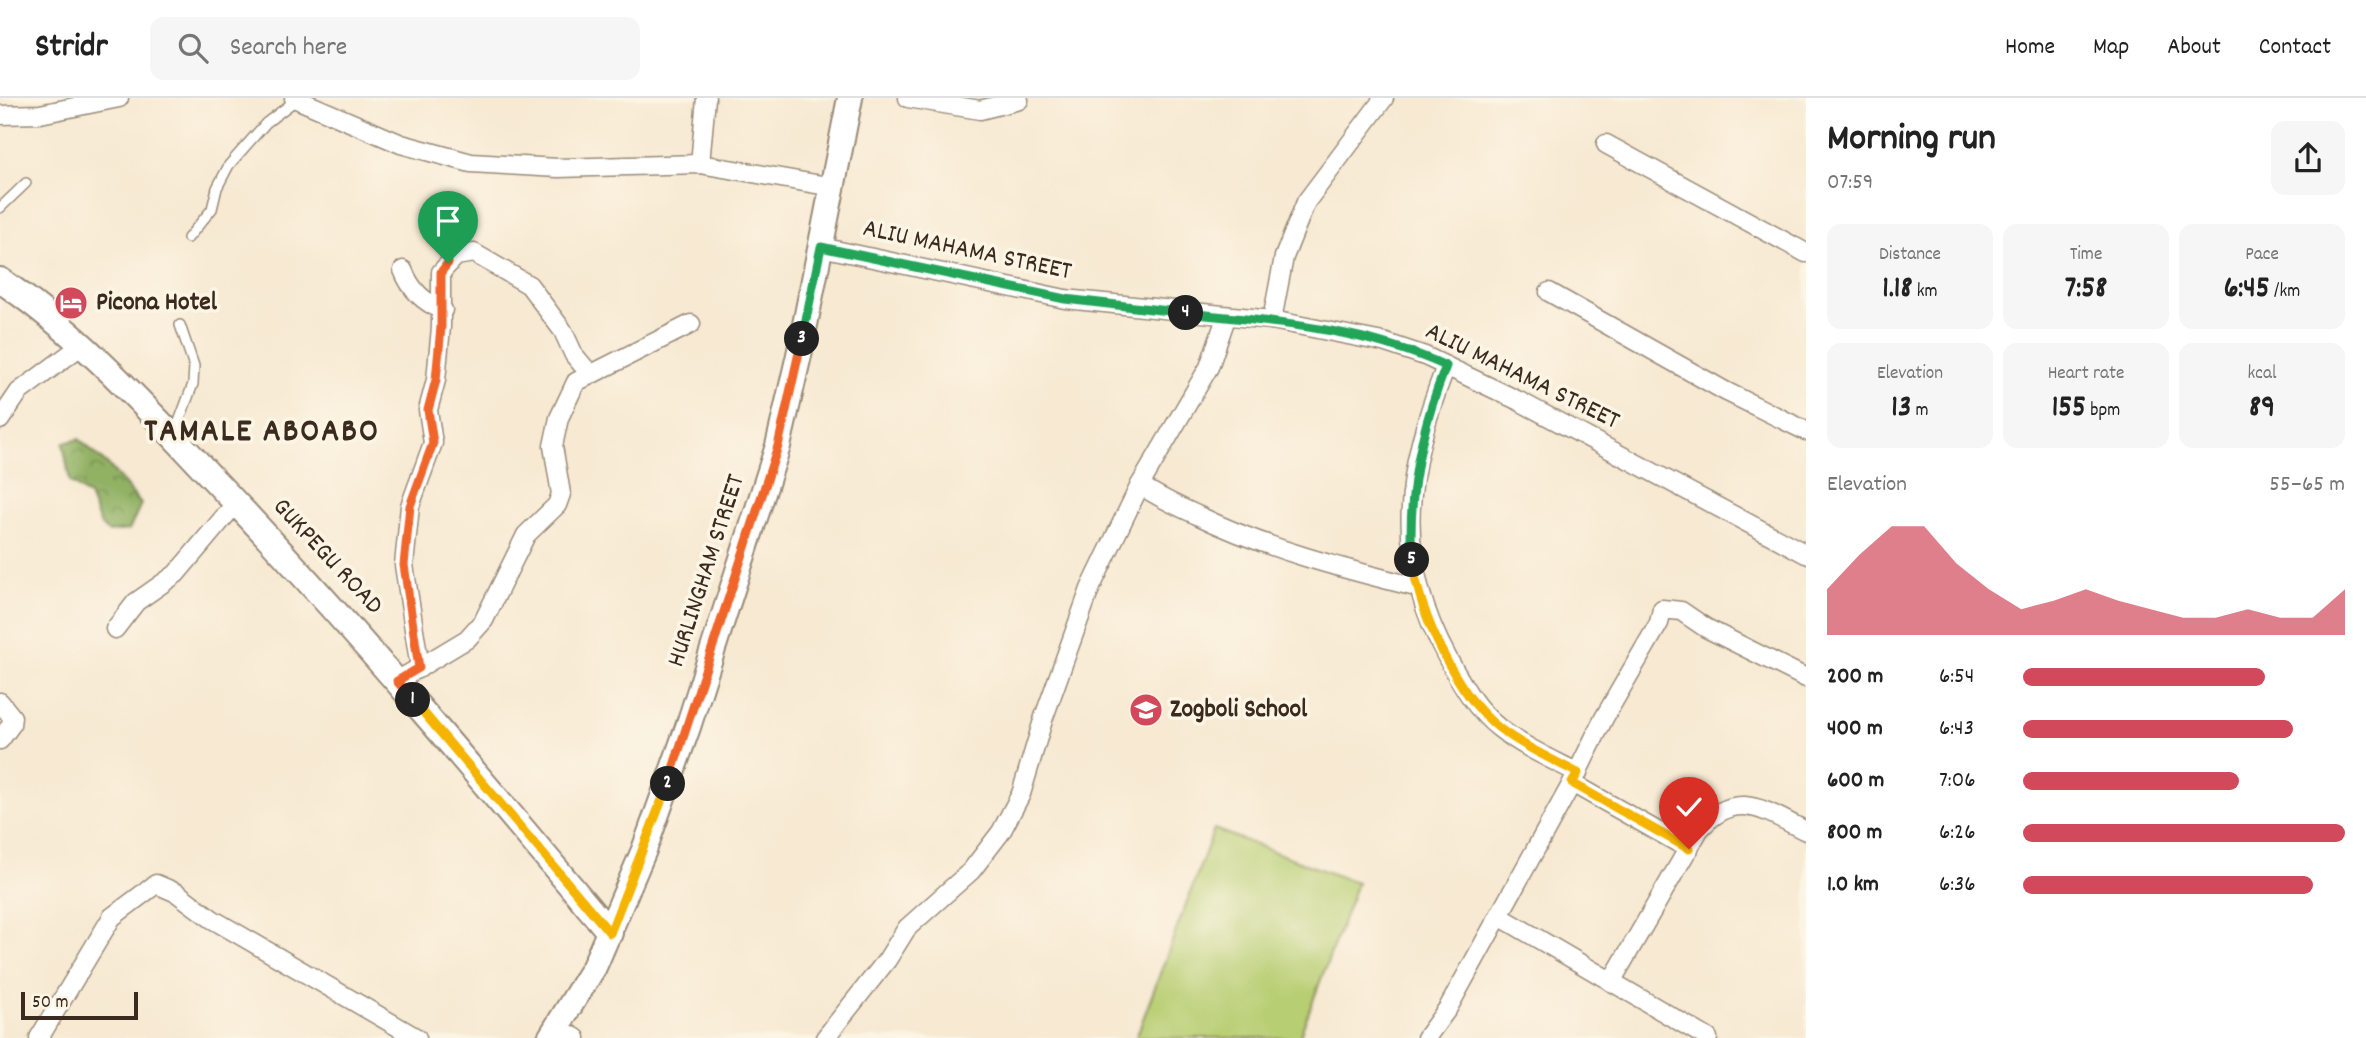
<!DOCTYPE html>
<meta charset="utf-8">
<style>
body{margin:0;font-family:Dekko,sans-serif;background:#f6f6f6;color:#222;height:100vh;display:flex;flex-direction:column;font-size:26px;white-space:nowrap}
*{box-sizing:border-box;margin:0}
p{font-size:23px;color:#767676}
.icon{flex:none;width:38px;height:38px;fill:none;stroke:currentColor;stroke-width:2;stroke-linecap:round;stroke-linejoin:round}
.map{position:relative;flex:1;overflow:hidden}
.details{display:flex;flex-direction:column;background:#fff;width:560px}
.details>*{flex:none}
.scale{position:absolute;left:21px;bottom:18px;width:117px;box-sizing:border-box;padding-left:7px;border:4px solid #3b2a1e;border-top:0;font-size:19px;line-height:24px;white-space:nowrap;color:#3b2a1e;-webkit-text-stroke:5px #fcf5e5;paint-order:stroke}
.pin{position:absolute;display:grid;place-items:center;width:60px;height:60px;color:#fff;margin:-72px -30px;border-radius:50% 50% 50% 0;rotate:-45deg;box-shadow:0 0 7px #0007}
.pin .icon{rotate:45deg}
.km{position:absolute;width:35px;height:35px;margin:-18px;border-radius:50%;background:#222;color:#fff;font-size:19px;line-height:35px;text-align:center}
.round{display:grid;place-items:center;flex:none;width:74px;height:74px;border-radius:14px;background:#f6f6f6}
.headline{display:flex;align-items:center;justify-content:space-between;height:119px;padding:0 21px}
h1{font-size:38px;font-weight:800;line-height:52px}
.metrics{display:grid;grid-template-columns:repeat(3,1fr);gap:10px;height:119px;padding:7px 21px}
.metrics div{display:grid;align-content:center;border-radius:14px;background:#f6f6f6;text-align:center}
.metrics b{font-size:30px;font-weight:800}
.metrics small{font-size:19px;font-weight:400}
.metrics p{font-size:19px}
.chart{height:196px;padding:14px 21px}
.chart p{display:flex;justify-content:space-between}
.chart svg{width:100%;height:126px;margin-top:7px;fill:#d1495b;opacity:.7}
ul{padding:0 21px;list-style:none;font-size:23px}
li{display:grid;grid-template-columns:112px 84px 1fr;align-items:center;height:52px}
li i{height:18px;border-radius:9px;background:#d1495b}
header{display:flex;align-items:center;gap:42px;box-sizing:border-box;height:98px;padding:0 35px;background:#fff;border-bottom:2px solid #e0e0e0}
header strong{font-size:33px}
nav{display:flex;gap:38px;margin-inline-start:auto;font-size:24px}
.search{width:490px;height:63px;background:#f6f6f6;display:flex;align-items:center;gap:18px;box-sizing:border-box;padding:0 24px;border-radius:14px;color:#767676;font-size:26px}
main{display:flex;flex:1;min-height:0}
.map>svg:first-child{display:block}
</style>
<header>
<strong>Stridr</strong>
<div class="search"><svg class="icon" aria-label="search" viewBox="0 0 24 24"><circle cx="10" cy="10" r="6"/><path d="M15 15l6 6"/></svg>Search here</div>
<nav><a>Home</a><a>Map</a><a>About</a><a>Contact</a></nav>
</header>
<main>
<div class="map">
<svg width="1806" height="940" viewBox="0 0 1806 940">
<defs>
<pattern id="forest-crowns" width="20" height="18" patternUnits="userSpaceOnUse" patternTransform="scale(1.75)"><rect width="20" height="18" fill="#91b164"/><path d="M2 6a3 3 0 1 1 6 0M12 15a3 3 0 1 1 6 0" fill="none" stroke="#789052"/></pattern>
</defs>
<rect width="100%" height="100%" fill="#fcf5e5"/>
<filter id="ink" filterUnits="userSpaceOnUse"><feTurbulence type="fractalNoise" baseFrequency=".0143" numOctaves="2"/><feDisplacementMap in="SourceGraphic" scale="14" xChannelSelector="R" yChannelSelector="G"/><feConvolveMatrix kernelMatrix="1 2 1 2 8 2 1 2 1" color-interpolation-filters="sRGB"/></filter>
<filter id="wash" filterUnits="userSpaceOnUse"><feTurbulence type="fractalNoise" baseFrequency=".00686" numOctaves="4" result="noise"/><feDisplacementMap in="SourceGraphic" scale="28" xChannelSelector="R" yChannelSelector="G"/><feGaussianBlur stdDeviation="1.57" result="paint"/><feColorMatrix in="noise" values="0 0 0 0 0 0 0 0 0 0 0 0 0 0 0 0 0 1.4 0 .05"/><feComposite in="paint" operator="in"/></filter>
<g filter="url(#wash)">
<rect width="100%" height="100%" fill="#f7e9d2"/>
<path fill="url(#forest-crowns)" stroke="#666e41" stroke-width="2" d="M79 341 111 370 141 406 129 432 108 434 101 428 89 398 70 384 63 345Z"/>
<path fill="#b7ce72" stroke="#797c48" stroke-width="2" d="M1214 731 1357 785 1299 940H1136Z"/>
</g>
<g filter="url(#ink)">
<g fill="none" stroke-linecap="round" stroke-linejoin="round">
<defs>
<g id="lane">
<path d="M0 110 26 85"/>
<path d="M188 140 212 111 217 90 229 67 266 25 296 2"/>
<path d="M174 337 193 286 194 268 180 227"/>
</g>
<g id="street">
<path d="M294 0 401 46 471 65 558 70 700 66 833 89"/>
<path d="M908 0 980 12 1019 2"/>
<path d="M0 17 40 16 119 0"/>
<path d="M1606 46 1806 155"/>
<path d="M700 66 706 0"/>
<path d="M821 149 1065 201 1272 222 1383 244 1425 258 1519 303 1806 456"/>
<path d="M403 172C411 192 423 204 443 212"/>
<path d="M1549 194 1725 293 1806 333"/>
<path d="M1226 220 1209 269 1140 387C1158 399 1177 408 1197 417 1267 451 1340 470 1416 489"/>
<path d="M1272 222 1284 159 1306 104 1384 0"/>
<path d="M1446 268C1405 374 1392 458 1448 561 1462 586 1476 612 1499 630 1522 648 1551 661 1578 675"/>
<path d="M0 322 19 294 82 247"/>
<path d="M115 531 136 504 176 476 236 405"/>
<path d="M420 570 404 467 410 408 433 345 428 312 436 282 441 229V174L456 158 474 155 529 187 563 233 574 257 590 276"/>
<path d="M397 583 467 541 484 522 526 437 557 407 561 396 553 348 559 320 576 284 691 226"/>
<path d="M0 604 12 619 11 627 0 642"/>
<path d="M1572 685 1604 620 1659 525 1662 511 1681 513 1706 530 1806 580"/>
<path d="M1499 818 1708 940"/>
<path d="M1611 884 1699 732C1736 689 1765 713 1806 733"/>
<path d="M557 929 576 940"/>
<path d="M39 940 112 819 156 786 177 795 212 821 417 940"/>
<path d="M825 940 887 862 907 830 971 773 1001 734 1021 696 1044 619 1090 491 1140 387"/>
<path d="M1426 940 1448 910 1572 685 1689 751"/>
</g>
<g id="secondary">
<path d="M0 182C82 237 149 313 216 384 354 529 482 682 610 835"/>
<path d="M550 940 594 869 644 752 688 629 778 348 799 257 850 0"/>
</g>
</defs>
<use href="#lane" stroke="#998a78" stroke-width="12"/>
<use href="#street" stroke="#998a78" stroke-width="21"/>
<use href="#secondary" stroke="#998a78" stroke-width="28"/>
<use href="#lane" stroke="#fff" stroke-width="9"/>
<use href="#street" stroke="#fff" stroke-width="18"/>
<use href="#secondary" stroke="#fff" stroke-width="24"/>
</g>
</g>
<g fill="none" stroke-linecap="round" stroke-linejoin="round" filter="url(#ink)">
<defs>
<path id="split-1" d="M413 602 397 583 419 570 404 467 410 408 433 345 428 312 436 282 441 229V174L448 165"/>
<path id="split-2" d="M413 602 610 835 668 686"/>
<path id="split-3" d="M668 686 778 348 802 241"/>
<path id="split-4" d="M802 241 821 149 1065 201 1186 215"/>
<path id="split-5" d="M1186 215C1276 224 1362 230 1446 268 1421 331 1407 394 1412 462"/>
<path id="split-6" d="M1412 462C1420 516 1455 595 1499 630 1523 648 1551 661 1578 675L1572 685 1689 751"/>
</defs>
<use href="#split-1" stroke="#fff" stroke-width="14"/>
<use href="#split-2" stroke="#fff" stroke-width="14"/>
<use href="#split-3" stroke="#fff" stroke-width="14"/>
<use href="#split-4" stroke="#fff" stroke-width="14"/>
<use href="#split-5" stroke="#fff" stroke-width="14"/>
<use href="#split-6" stroke="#fff" stroke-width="14"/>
<use href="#split-1" stroke="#f0652b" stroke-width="9"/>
<use href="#split-2" stroke="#f5b400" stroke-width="9"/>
<use href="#split-3" stroke="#f0652b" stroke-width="9"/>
<use href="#split-4" stroke="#22a559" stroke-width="9"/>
<use href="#split-5" stroke="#22a559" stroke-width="9"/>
<use href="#split-6" stroke="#f5b400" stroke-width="9"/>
</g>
<defs>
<symbol id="hotel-disc" viewBox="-11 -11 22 22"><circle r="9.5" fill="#d1495b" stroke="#fcf5e5"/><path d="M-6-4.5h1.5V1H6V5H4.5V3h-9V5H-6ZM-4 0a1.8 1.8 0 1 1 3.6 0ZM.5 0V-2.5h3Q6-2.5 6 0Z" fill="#fff"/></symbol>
<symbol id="school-disc" viewBox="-11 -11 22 22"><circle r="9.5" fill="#d1495b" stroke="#fcf5e5"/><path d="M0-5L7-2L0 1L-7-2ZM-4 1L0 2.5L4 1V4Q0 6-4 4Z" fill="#fff"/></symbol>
</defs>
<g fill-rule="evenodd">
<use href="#hotel-disc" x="52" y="186" width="38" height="38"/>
<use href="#school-disc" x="1127" y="593" width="38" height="38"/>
</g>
<g text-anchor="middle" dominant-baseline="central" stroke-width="7" stroke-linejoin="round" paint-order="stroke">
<g font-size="26" fill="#3b2a1e" stroke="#fcf5e5">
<text transform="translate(967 153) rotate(12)">ALIU MAHAMA STREET</text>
<text transform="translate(1522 279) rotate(26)">ALIU MAHAMA STREET</text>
<text transform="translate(327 459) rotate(47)">GUKPEGU ROAD</text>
<text transform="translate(707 473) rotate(-72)">HURLINGHAM STREET</text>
</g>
<g font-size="26" font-weight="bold" fill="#3b2a1e" stroke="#fcf5e5" text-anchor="start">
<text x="96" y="205">Picona Hotel</text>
<text x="1170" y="612">Zogboli School</text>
</g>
<g font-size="33" font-weight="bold" letter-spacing="2" fill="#3b2a1e" stroke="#fcf5e5">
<text x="262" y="335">TAMALE ABOABO</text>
</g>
</g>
</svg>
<div class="scale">50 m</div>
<div class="pin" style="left:448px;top:165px;background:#1e9e55"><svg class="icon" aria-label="arrive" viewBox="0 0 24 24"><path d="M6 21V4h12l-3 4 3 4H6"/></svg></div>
<div class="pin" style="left:1689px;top:751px;background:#d93025"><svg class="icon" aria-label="check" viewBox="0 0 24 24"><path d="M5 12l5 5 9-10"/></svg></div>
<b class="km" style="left:413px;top:602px">1</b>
<b class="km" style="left:668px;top:686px">2</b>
<b class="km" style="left:802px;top:241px">3</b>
<b class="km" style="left:1186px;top:215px">4</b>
<b class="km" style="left:1412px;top:462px">5</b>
</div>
<section class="details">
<div class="headline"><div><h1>Morning run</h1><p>07:59</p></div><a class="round"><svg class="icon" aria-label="share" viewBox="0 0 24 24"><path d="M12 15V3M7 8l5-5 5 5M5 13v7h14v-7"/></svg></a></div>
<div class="metrics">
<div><p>Distance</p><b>1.18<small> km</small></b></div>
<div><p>Time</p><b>7:58</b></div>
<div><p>Pace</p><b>6:45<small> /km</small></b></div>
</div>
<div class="metrics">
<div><p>Elevation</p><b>13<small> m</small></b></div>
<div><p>Heart rate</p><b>155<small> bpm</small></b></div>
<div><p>kcal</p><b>89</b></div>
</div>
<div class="chart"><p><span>Elevation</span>55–65 m</p>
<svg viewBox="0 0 160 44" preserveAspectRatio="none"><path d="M0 44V28L10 16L20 6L30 6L40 19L50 28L60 35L70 32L80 28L90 32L100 35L110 38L120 38L130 35L140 38L150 38L160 28V44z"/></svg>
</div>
<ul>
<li><b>200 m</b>6:54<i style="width:75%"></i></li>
<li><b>400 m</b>6:43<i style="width:84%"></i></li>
<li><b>600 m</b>7:06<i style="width:67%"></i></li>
<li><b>800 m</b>6:26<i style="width:100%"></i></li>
<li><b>1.0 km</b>6:36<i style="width:90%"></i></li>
</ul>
</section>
</main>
